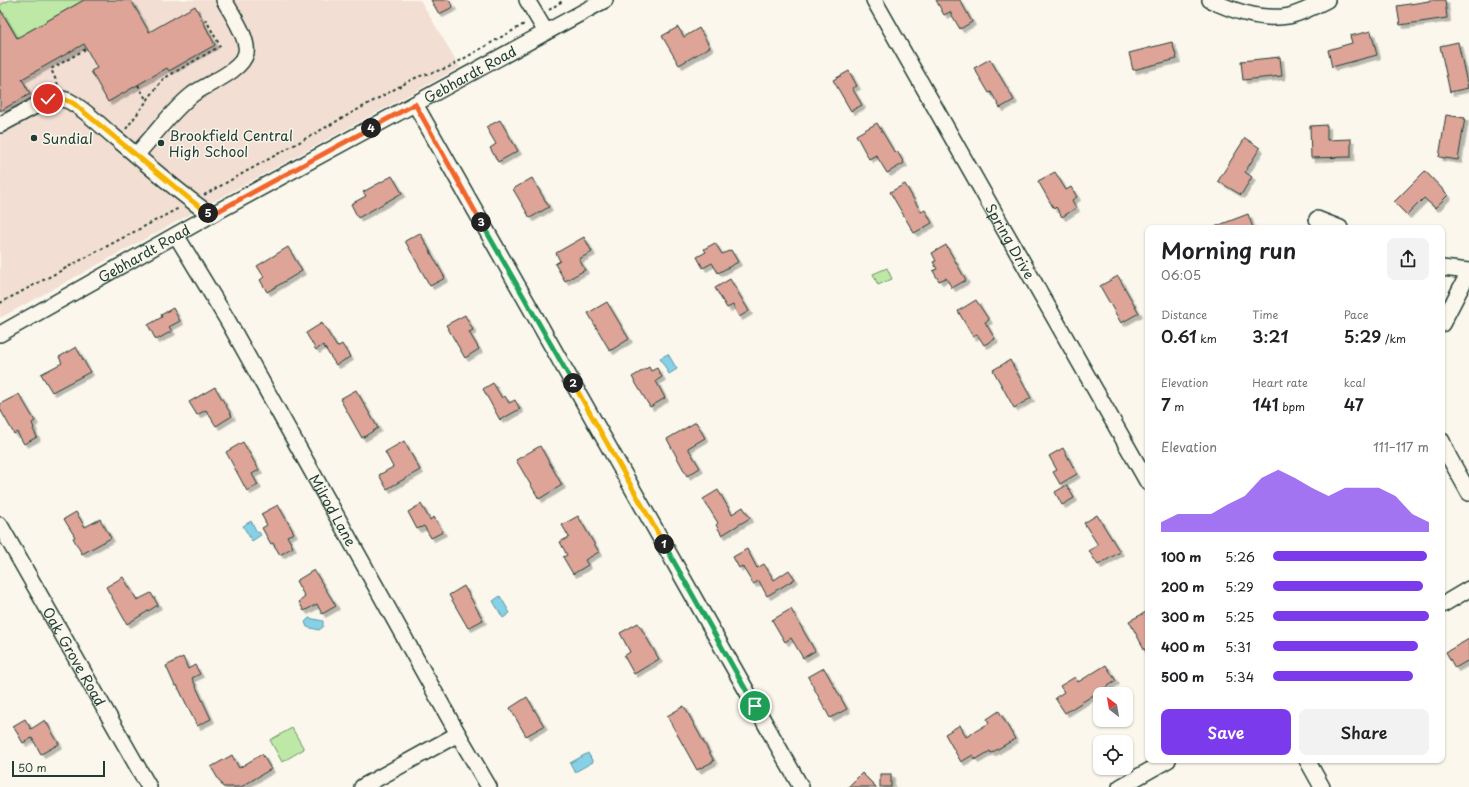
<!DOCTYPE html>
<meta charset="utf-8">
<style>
body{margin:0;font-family:"Playpen Sans",sans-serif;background:#f2f2f2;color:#202124;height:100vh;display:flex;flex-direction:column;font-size:15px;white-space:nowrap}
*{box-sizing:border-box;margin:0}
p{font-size:13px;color:#757577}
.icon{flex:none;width:22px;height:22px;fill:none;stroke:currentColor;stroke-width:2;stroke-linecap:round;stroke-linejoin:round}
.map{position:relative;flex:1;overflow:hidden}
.drawer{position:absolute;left:1145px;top:225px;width:300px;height:538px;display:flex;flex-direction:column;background:#fff;border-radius:8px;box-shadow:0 1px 3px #0004}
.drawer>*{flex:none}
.needle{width:26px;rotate:329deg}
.fabs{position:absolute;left:1093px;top:687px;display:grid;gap:8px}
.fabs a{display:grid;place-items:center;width:40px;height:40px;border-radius:8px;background:#fff;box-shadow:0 1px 3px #0004;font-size:20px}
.scale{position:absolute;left:12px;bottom:10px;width:93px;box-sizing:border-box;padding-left:4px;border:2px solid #1f3d34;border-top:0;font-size:11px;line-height:14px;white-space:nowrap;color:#1f3d34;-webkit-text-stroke:3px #fbf7ec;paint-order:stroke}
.pin{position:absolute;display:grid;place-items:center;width:34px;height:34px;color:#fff;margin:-17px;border:2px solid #fff;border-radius:50%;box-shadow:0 1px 4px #0007}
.km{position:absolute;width:20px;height:20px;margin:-10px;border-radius:50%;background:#222;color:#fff;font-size:11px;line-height:20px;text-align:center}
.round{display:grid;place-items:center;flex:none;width:42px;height:42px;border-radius:8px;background:#f2f2f2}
.headline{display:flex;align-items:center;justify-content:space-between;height:68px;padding:0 16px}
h1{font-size:22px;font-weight:600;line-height:30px}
.figures{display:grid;grid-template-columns:repeat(3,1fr);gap:6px;height:68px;padding:4px 16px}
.figures div{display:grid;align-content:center}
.figures b{font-size:17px;font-weight:600}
.figures small{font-size:11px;font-weight:400}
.figures p{font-size:11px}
.chart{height:112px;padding:8px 16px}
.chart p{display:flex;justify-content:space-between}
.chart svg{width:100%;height:72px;margin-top:4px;fill:#7c3aed;opacity:.7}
.primary-button{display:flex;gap:8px;margin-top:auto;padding:8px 16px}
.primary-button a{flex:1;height:46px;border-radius:8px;background:#7c3aed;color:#fff;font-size:16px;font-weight:600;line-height:46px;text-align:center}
.primary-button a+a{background:#f2f2f2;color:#202124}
ul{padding:0 16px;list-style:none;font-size:13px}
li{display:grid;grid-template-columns:64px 48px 1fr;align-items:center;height:30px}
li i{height:10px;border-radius:5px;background:#7c3aed}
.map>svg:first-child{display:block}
</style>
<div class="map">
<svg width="1469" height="787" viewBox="0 0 1469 787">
<defs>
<filter id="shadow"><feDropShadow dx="3.5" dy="3.5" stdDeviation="0" flood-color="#0004"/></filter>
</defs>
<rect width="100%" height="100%" fill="#fbf7ec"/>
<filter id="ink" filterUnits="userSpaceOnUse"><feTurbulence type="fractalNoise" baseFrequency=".025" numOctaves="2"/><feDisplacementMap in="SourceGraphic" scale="8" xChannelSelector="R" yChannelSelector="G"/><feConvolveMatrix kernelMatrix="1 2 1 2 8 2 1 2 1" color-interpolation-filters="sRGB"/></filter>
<g filter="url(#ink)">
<path fill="#f2ded2" d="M0 0H420L460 67 0 318Z"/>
<g fill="#bde8a5" stroke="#6e926c">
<path d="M10 0H84L17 38 0 9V5Z"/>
<path d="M887 268 892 279 878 285 873 274Z"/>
<path d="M292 728 304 749 282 762 270 740Z"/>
</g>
<g fill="#86d1e7" stroke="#5d969f">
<path d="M668 354 677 369 669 374 660 358Z"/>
<path d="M251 521 257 532H259L261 535 252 541 243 526Z"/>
<path d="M500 596 510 613 503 618 493 601Z"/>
<path d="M309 618 323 621V627L319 630 307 627 305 622Z"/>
<path d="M588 753 593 762 575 772 570 763Z"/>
</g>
<g fill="#dda497" stroke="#1f3d34" filter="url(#shadow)">
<path d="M84 0H131L149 32 195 6 215 45 169 71 167 68 108 102 92 73 91 71 97 68 84 44 22 79 30 94 0 111V9L17 38Z"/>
<path d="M431 0H449L453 7 439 14Z"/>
<path d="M936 0H960L972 22 960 29 950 12 944 15Z"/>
<path d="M1429 0H1445L1447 18 1400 25 1397 6 1429 1Z"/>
<path d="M678 27 684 37 699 28 710 47 679 65 662 36Z"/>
<path d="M1371 31 1377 55 1332 67 1328 50 1352 43 1350 36Z"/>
<path d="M1172 42 1177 59 1133 70 1129 53Z"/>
<path d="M1458 42 1468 88 1450 92 1440 46Z"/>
<path d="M1280 57 1282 76 1243 80 1241 61Z"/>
<path d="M990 59 1014 100 1000 108 991 92 989 93 974 68Z"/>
<path d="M849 71 857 86 852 88 862 105 851 111 833 80Z"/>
<path d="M1446 115 1465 118 1458 160 1439 157Z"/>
<path d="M500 120 518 151 498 162 490 148 496 144 486 127Z"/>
<path d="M877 123 895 153 897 151 904 163 887 173 876 155 869 159 856 135Z"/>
<path d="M1327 125V140L1351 139V157L1311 158 1310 126Z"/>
<path d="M1245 138 1260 148 1245 172 1252 177 1241 195 1218 181Z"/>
<path d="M1425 171 1448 195 1435 208 1424 198 1407 215 1394 202Z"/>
<path d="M1055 172 1066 190 1071 187 1077 197 1072 200 1076 208 1062 217 1056 207 1054 209 1038 181Z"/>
<path d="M392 176 402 193 358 218 351 204 366 196 363 192Z"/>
<path d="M532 178 549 207 530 218 513 189Z"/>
<path d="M905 184 921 212 925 210 932 223 914 233 890 192Z"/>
<path d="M1248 214 1253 228H1214V227Z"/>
<path d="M420 233 445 278 430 286 405 241Z"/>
<path d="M584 237 592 252 579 259 585 270 565 281 555 264 560 261 556 253Z"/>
<path d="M715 243 722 254 731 250 738 262 718 273 712 263 703 268 697 257 706 252 704 249Z"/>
<path d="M946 245 966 280 952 288 946 278 939 281 933 271 937 269 933 262 936 261 932 253Z"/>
<path d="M288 247 302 271 267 292 260 280 264 277 257 266Z"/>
<path d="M1118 276 1139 313 1121 323 1100 286Z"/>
<path d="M730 279 749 311 739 317 733 305 727 308 715 288Z"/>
<path d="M976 300 989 320 985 322 995 339 984 345 977 334 973 337 958 311Z"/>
<path d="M607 302 629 339 610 351 588 313Z"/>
<path d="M173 308 180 321 169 327 172 331 156 340 148 325 162 317 161 315Z"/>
<path d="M465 315 473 330 469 332 479 349 465 358 446 325Z"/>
<path d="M322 323 337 347 342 344 350 357 336 365 323 345 316 350 306 333Z"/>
<path d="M76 347 90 372 52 392 41 374 62 363 59 357Z"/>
<path d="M1010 360 1031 398 1014 408 993 370Z"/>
<path d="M649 367 651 371 657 368 662 377 656 381 665 398 650 407 632 377Z"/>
<path d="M493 383 502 398 505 396 509 403 515 400 520 409 500 420 483 389Z"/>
<path d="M215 387 232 416 216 426 206 410 197 415 189 402Z"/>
<path d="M356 390 378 428 362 438 340 399Z"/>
<path d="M19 394 35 421 32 423 34 428 33 429 37 437 24 444 17 432 14 434 0 409V404Z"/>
<path d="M696 422 705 438 688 448 700 468 687 476 667 439Z"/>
<path d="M404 441 420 470 387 489 379 475 393 467 385 452Z"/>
<path d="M243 442 259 470 252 474 258 485 247 491 226 452Z"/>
<path d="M540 446 562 485 539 499 516 460Z"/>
<path d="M1063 448 1077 474 1060 484 1053 472 1057 470 1049 456Z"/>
<path d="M1067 485 1074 498 1062 505 1055 492Z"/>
<path d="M718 490 732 514 743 507 750 518 722 535 716 525 718 523 703 499Z"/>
<path d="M421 504 430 520 434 517 443 532 431 538 424 526 417 529 408 512Z"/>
<path d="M278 505 294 533 287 536 293 547 280 555 273 543 271 544 262 528 267 525 261 514Z"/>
<path d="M76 512 85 527 100 519 111 538 82 554 73 538 75 537 64 519Z"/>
<path d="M1097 515 1120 552 1098 565 1089 551 1098 545 1084 523Z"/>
<path d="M578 516 599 552 585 560 588 565 573 574 563 557 567 555 560 542 569 537 562 525Z"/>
<path d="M747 549 757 568 764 564 774 580 789 570 795 579 767 596 759 581 753 584 742 566 739 568 733 557Z"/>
<path d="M314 570 336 606 322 614 317 604 304 611 299 602 305 597 296 581Z"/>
<path d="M123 577 137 600 151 593 158 605 127 624 106 587Z"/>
<path d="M464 586 483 620 468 628 449 595Z"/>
<path d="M791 609 815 651 803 658 791 638 785 642 772 620Z"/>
<path d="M1148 611V656L1129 621Z"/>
<path d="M638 623 659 659 634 674 624 656 630 652 620 633Z"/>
<path d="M1469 639V660L1455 668 1446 652Z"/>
<path d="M183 657 188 669 195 665 200 674 192 678 211 719 197 726 177 685 175 686 166 666Z"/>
<path d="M1106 665 1116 681 1065 713 1055 698 1064 692 1060 686 1075 677 1078 682Z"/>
<path d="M824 668 847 709 830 718 808 677Z"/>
<path d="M527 697 544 726 526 736 510 708Z"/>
<path d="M684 706 714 761 697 770 667 716Z"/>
<path d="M999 711 1015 739 991 753 990 751 975 760 973 755 961 762 945 734 960 725 966 737 989 723 987 719Z"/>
<path d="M25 719 31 729 45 720 59 744 41 754 32 738 23 743 13 726Z"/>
<path d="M262 754 271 769 241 787H223L211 767 232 755 239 768Z"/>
<path d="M862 773 876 787H848Z"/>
<rect x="880" y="774" width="11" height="13"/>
</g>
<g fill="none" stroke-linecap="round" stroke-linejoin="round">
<defs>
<g id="minor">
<path d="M527 0 546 32"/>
<path id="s1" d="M874 0 1148 483"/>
<path d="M1210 0C1233 11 1262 21 1289 16 1302 13 1315 6 1327 0"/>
<path d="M415 104 801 787"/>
<path d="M0 125 48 99C55 98 62 98 69 101 83 108 100 125 112 135 145 162 176 191 211 215"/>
<path d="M136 155C155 135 171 111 193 94 207 84 242 71 246 53 249 39 231 12 224 0"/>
<path d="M1317 219 1340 228"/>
<path id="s2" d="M176 235 228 321 458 734 489 787"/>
<path d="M1442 268 1469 271"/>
<path d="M1442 324 1469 272"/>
<path id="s3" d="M0 334 211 215 605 0"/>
<path d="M1442 441 1449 457 1469 493"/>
<path id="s4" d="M0 525 149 787"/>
<path d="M1442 605 1469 589"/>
<path d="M1307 760 1322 787"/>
<path d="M362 787 458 734"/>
<path d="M1120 787 1168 760"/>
</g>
</defs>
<use href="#minor" stroke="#1f3d34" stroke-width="18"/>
<g stroke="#1f3d34" stroke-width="2" stroke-dasharray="3 3" stroke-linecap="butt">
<path d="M549 10 564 0"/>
<path d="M58 85 51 69 86 49"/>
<path d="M138 85 147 101"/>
<path d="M126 129 163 79 220 46 206 20 204 21"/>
<path d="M204 195 411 80C423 74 436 72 449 67L526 23"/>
<path d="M0 303 179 208"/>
</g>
<use href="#minor" stroke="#fbf7ec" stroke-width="15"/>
</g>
</g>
<g fill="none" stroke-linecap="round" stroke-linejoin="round" filter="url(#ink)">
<defs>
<path id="split-1" d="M664 544 755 706"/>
<path id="split-2" d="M573 383 664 544"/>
<path id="split-3" d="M481 222 573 383"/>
<path id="split-4" d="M371 128 415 104 481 222"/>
<path id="split-5" d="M208 213 211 215 371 128"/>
<path id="split-6" d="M48 99 61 98 73 103 192 201 208 213"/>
</defs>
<use href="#split-1" stroke="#fff" stroke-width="8"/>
<use href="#split-2" stroke="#fff" stroke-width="8"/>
<use href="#split-3" stroke="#fff" stroke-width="8"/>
<use href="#split-4" stroke="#fff" stroke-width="8"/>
<use href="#split-5" stroke="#fff" stroke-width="8"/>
<use href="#split-6" stroke="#fff" stroke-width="8"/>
<use href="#split-1" stroke="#22a559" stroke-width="5"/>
<use href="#split-2" stroke="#f5b400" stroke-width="5"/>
<use href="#split-3" stroke="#22a559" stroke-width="5"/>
<use href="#split-4" stroke="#f0652b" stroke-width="5"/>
<use href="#split-5" stroke="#f0652b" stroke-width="5"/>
<use href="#split-6" stroke="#f5b400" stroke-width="5"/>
</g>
<g fill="#1f3d34" stroke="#fbf7ec" stroke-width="1.5">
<circle cx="34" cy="138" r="4"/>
<circle cx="161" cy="143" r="4"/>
</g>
<g text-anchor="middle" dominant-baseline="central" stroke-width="3" stroke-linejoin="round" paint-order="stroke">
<g font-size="14" fill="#1f3d34" stroke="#fbf7ec">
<text stroke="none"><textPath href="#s3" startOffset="537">Gebhardt Road</textPath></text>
<text stroke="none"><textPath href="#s1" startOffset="277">Spring Drive</textPath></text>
<text stroke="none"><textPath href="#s3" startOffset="165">Gebhardt Road</textPath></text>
<text stroke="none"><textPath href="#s2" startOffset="317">Milrod Lane</textPath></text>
<text stroke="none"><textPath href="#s4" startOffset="151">Oak Grove Road</textPath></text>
</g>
<g font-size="14" fill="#1f3d34" stroke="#fbf7ec" text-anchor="start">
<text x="169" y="135">Brookfield Central<tspan x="169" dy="16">High School</tspan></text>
<text x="42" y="138">Sundial</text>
</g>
</g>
</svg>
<div class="fabs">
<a><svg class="needle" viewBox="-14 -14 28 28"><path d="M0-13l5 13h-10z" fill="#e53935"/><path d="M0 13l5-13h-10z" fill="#757577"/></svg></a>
<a><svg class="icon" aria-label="locate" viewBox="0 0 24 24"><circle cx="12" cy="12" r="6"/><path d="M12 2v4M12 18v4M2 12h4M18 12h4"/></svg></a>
</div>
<div class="scale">50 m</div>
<div class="pin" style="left:755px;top:706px;background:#1e9e55"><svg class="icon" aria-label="arrive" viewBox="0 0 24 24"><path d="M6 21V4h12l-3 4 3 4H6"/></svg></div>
<div class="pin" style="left:48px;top:99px;background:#d93025"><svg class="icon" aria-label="check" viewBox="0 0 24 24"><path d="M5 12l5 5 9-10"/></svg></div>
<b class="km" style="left:664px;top:544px">1</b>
<b class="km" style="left:573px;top:383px">2</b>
<b class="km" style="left:481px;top:222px">3</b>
<b class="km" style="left:371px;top:128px">4</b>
<b class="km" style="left:208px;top:213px">5</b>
<section class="drawer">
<div class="headline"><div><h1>Morning run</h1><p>06:05</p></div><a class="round"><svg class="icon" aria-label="share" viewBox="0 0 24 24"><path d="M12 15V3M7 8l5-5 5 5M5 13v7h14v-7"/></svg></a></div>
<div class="figures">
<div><p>Distance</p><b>0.61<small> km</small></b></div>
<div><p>Time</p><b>3:21</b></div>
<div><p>Pace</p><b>5:29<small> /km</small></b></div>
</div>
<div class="figures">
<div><p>Elevation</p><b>7<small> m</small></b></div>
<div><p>Heart rate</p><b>141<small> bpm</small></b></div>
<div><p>kcal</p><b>47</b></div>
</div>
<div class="chart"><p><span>Elevation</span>111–117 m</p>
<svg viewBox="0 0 160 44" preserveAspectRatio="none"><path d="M0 44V38L10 33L20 33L30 33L40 27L50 22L60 11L70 6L80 11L90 17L100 22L110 17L120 17L130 17L140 22L150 33L160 38V44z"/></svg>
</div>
<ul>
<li><b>100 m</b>5:26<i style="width:99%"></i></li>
<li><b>200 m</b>5:29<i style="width:96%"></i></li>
<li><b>300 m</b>5:25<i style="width:100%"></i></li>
<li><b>400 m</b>5:31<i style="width:93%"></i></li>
<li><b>500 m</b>5:34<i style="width:90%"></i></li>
</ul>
<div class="primary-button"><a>Save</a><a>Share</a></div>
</section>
</div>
